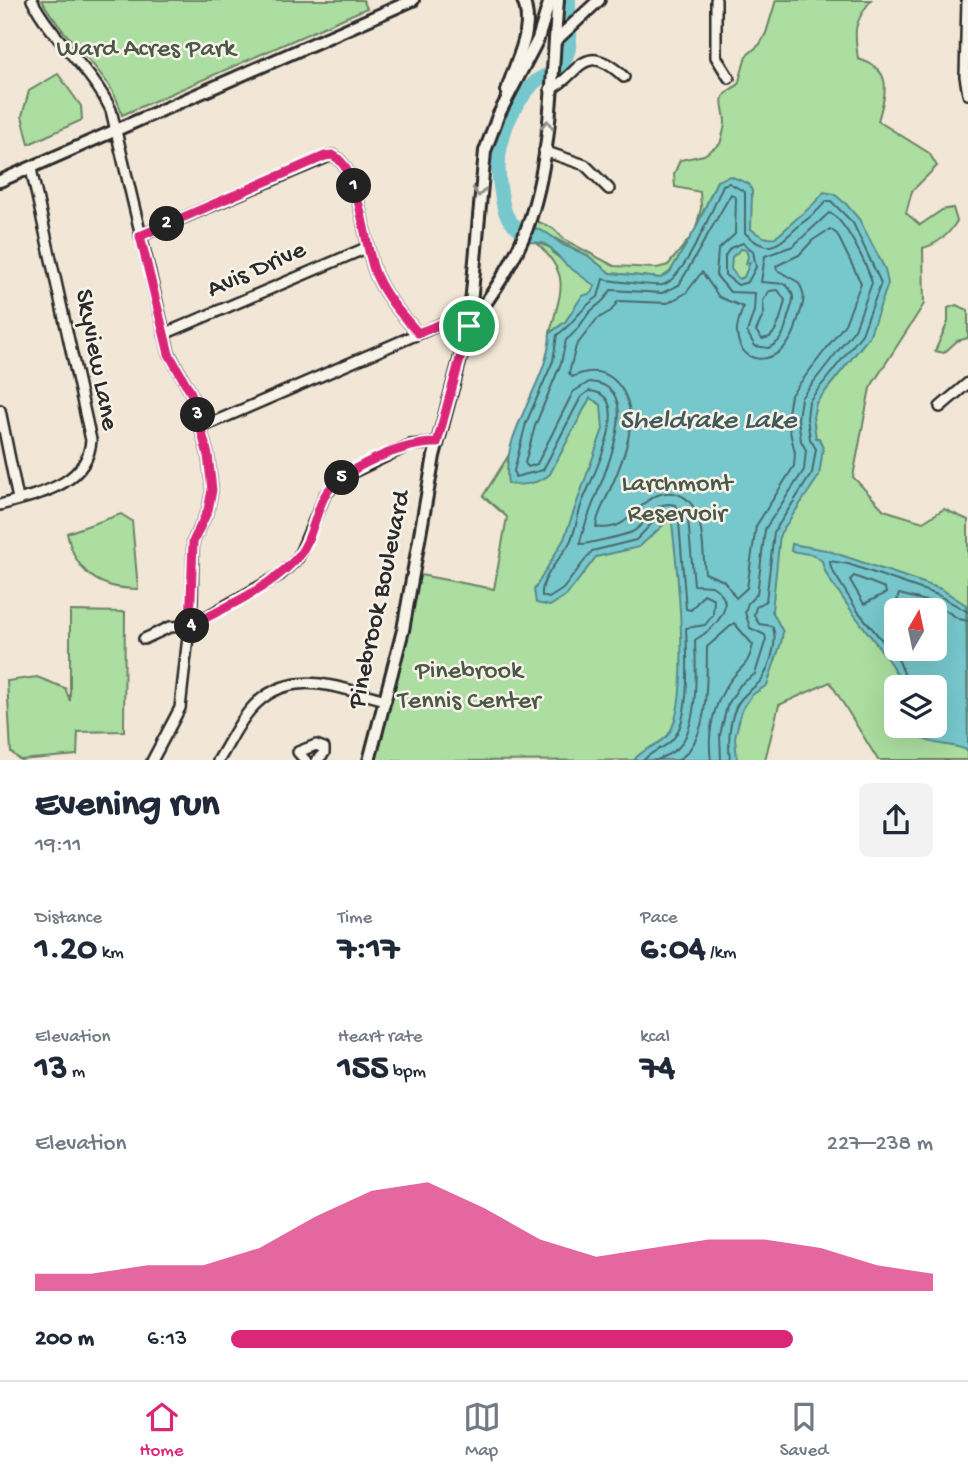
<!DOCTYPE html>
<meta charset="utf-8">
<style>
body{margin:0;font-family:"Gochi Hand",sans-serif;background:#f2f2f3;color:#1f2937;height:100vh;display:flex;flex-direction:column;font-size:26px;white-space:nowrap}
*{box-sizing:border-box;margin:0}
p{font-size:23px;color:#747a83}
.icon{flex:none;width:38px;height:38px;fill:none;stroke:currentColor;stroke-width:2;stroke-linecap:round;stroke-linejoin:round}
.map{position:relative;height:760px;overflow:hidden}
.panel{display:flex;flex-direction:column;background:#fff;flex:1}
.panel>*{flex:none}
.needle{width:46px;rotate:9deg}
.controls{position:absolute;left:884px;top:598px;display:grid;gap:14px}
.controls a{display:grid;place-items:center;width:63px;height:63px;border-radius:10px;background:#fff;box-shadow:0 7px 28px #0002;font-size:35px}
.pin{position:absolute;display:grid;place-items:center;width:60px;height:60px;color:#fff;margin:-30px;border:4px solid #fff;border-radius:50%;box-shadow:0 2px 7px #0007}
.km{position:absolute;width:35px;height:35px;margin:-18px;border-radius:50%;background:#222;color:#fff;font-size:19px;line-height:35px;text-align:center}
.round{display:grid;place-items:center;flex:none;width:74px;height:74px;border-radius:10px;background:#f2f2f3}
.headline{display:flex;align-items:center;justify-content:space-between;height:119px;padding:0 35px}
h1{font-size:38px;font-weight:700;line-height:52px}
.stats{display:grid;grid-template-columns:repeat(3,1fr);gap:10px;height:119px;padding:7px 35px}
.stats div{display:grid;align-content:center}
.stats b{font-size:35px;font-weight:700}
.stats small{font-size:19px;font-weight:400}
.stats p{font-size:19px}
.chart{height:196px;padding:14px 35px}
.chart p{display:flex;justify-content:space-between}
.chart svg{width:100%;height:126px;margin-top:7px;fill:#db2777;opacity:.7}
ul{padding:0 35px;list-style:none;font-size:23px}
li{display:grid;grid-template-columns:112px 84px 1fr;align-items:center;height:52px}
li i{height:18px;border-radius:9px;background:#db2777}
.dock{display:flex;justify-content:space-around;align-items:center;height:98px;border-top:2px solid #e0e1e3;background:#fff;font-size:19px;color:#747a83}
.dock a{display:grid;justify-items:center;gap:4px}
.dock .selected{color:#db2777}
.map>svg:first-child{display:block}
</style>
<div class="map">
<svg width="968" height="761" viewBox="0 0 968 761">
<rect width="100%" height="100%" fill="#f2e6d6"/>
<filter id="ink" filterUnits="userSpaceOnUse"><feTurbulence type="fractalNoise" baseFrequency=".0143" numOctaves="2"/><feDisplacementMap in="SourceGraphic" scale="14" xChannelSelector="R" yChannelSelector="G"/><feConvolveMatrix kernelMatrix="1 2 1 2 8 2 1 2 1" color-interpolation-filters="sRGB"/></filter>
<g filter="url(#ink)">
<g fill="#abdea0" stroke="#6b8466" stroke-width="2" fill-rule="evenodd">
<path d="M42 0H363L367 8 122 115C112 72 63 41 42 0Z"/>
<path d="M776 0H871C853 24 854 30 858 59 894 69 886 92 878 121L929 153 937 166 912 191 906 213 920 225 942 210 953 208 957 221C950 233 938 244 923 248L924 304 870 388 853 477 884 510 923 522 944 509 968 520V760H878L830 682 779 705 765 760 376 761 420 575 494 589 507 517 483 496 512 450 565 322 550 333C561 289 572 277 536 242L551 248 554 254 592 281 659 286 715 245 717 181 696 228 701 208 700 192 675 187 674 174 680 160 704 155 720 144C722 137 725 128 725 122 724 101 714 98 738 85L746 56 760 44 766 33ZM896 611H934V649H896ZM896 688H934V726H896Z"/>
<path d="M58 74 81 106 82 120 29 144 22 116 29 91Z"/>
<path d="M536 221 553 228 565 240 614 266 657 268 668 265 691 237 670 272 661 278 610 273 587 255 535 228Z"/>
<path d="M956 305 968 310V338L957 341 944 353 935 351 948 322V308Z"/>
<path d="M121 514 132 521 138 589C98 589 75 572 67 533Z"/>
<path d="M70 611 125 612 124 731 78 732 77 755 20 760 11 752 7 681 37 677 65 688 70 701Z"/>
</g>
<g fill="#77c8cd" stroke="#59898c" stroke-width="2" fill-rule="evenodd">
<path d="M730 176 749 184 752 191 751 229C774 248 779 234 796 219 808 210 815 204 824 192L834 194 846 204 859 219 885 269 888 284 869 337 816 403 813 417 816 438H819L823 448 819 476 780 534 772 611 783 632 781 643 767 685 752 695 742 710 735 737 737 760H634C643 748 660 745 668 735 692 702 677 566 672 523L670 519 639 547 596 557 567 595 550 606 536 603 534 590 564 539 603 429 601 405 590 398 550 474C540 483 521 487 508 483 500 432 549 383 550 333L565 322 582 296 592 293 595 286 565 264 551 248 543 243 529 242 519 229 535 228 547 233 563 245 587 255 610 273 661 278 670 272 696 228 717 181ZM741 249 746 250 748 256 746 264 750 262 744 277 739 279 731 269 732 257Z"/>
<path d="M792 544 826 550 941 589 966 605 968 751C957 743 937 747 921 738L917 726H934V688H904C888 653 860 626 840 594 832 583 824 574 822 561L814 555 791 551ZM896 611H934V649H896Z"/>
</g>
<g fill="none" stroke-linecap="round" stroke-linejoin="round">
<g stroke="#496a6c" stroke-width="2">
<path d="M830 229 837 234 861 283 845 324 791 395 787 419 795 453 794 466 756 526 747 588 736 598 724 581 705 573C702 548 706 497 672 493 663 492 653 496 647 501 631 515 621 532 596 527 597 514 604 504 609 492 624 459 646 408 613 379 600 368 585 371 572 377L569 373 576 346 597 319 611 311 618 301 668 303 686 293 702 272 719 297 743 307C741 315 736 324 737 333 740 372 787 365 797 323 801 307 809 298 798 282L777 270 776 266 799 255 813 240Z"/>
<path d="M743 243 753 251 756 267 748 282 738 285 725 275V256L730 248Z"/>
<path d="M778 290 785 300C782 312 779 328 770 337L762 339 756 331 764 313 763 301 769 291Z"/>
<path d="M854 576 885 588 886 593 864 604 850 580Z"/>
<path d="M908 611 897 599 899 594 934 603 959 619 968 621"/>
<path d="M910 688 899 661 857 610 831 568 830 561 848 564 938 595 968 612"/>
<path d="M643 761C650 751 662 750 670 742 692 724 687 655 686 628L705 625 713 615 714 599 704 594 691 610 686 609 679 522 675 515 669 512 659 516 636 540 592 551 563 589 549 598 542 596C540 578 560 559 569 544 576 531 577 516 582 503 590 481 638 393 589 391L581 397 543 470 515 477 514 471 526 423 553 361 557 335C575 323 580 308 598 297L603 279C612 281 653 286 662 285 684 281 714 206 723 185L729 183 745 192V233C771 259 781 241 801 224 811 216 818 212 826 201H831L853 223 881 283 862 334 809 401 807 418 810 439 816 449 812 473 774 532 766 601 756 607 754 615 759 624 772 626C779 639 770 666 762 679 755 689 742 693 736 707 729 723 728 743 730 761"/>
<path d="M655 761C663 757 673 753 679 747 699 723 696 669 695 640 712 630 742 604 712 586L694 585 688 519 675 505C652 499 649 524 632 532 626 535 583 545 580 544 582 512 660 386 589 382L573 392 537 464 528 467 525 463 535 426 561 363 566 340C577 332 581 324 588 314 597 303 601 307 611 290L662 293 679 285 731 194 736 198 735 234 718 250 716 275 730 292 755 293 754 311 747 332 755 346 768 348C782 342 784 333 787 321 790 305 800 297 785 284L761 282 765 256 793 246 829 213C844 217 868 267 872 283L855 329 801 398 798 418 801 441 806 450 804 470 765 529 757 594 748 603 745 612 750 628 765 635 766 639 755 674 740 685 727 706 720 735 721 761"/>
<path d="M677 761C711 740 706 681 707 647L734 623 753 645C747 669 742 664 730 681 713 704 707 733 711 761"/>
</g>
<path stroke="#77c8cd" stroke-width="14" d="M519 229C505 219 504 210 501 193 493 152 505 115 533 84 541 75 557 73 563 63 575 45 568 21 569 0"/>
<defs>
<g id="minor">
<path d="M32 0C53 41 91 68 111 110L169 353 191 393 208 455 212 490 208 510 193 542 192 601 180 708 152 761"/>
<path d="M716 0V57L729 78"/>
<path d="M967 0 965 76 968 94"/>
<path d="M550 89C579 78 581 37 624 77"/>
<path d="M544 151 585 165 609 189"/>
<path d="M140 236 332 155C361 167 363 246 376 275 386 298 402 315 418 333"/>
<path d="M164 334 366 248"/>
<path d="M940 407 968 383"/>
<path d="M0 410 18 499"/>
<path d="M202 427 441 324 454 321 469 326"/>
<path d="M0 505C38 494 88 485 91 440L31 169"/>
<path d="M144 639 170 627 190 626 280 575 298 558 325 495 341 478 410 445 437 443"/>
<path d="M218 761C229 744 237 725 250 710 288 665 338 688 386 700"/>
<path d="M306 761 298 752 316 745 324 748V753L316 761"/>
</g>
<g id="tertiary">
<path d="M555 41 599 0"/>
<path d="M507 91C514 63 536 30 523 0"/>
<path d="M0 181 413 0"/>
<path d="M470 325C491 296 514 263 527 228 553 157 551 75 558 0"/>
<path d="M369 761 403 630 434 456 469 326 485 151 498 116 538 39 550 0"/>
</g>
</defs>
<use href="#minor" stroke="#2b2b2b" stroke-width="14"/>
<use href="#tertiary" stroke="#2b2b2b" stroke-width="16"/>
<use href="#minor" stroke="#f7f3e8" stroke-width="9"/>
<use href="#tertiary" stroke="#f7f3e8" stroke-width="10"/>
</g>
<defs><path id="oneway-chevron" d="M-2-3.5L2.5 0L-2 3.5" fill="none" stroke-width="1.6" stroke-linecap="round" stroke-linejoin="round" transform="scale(1.75)"/></defs>
<g stroke="#918f8a">
<use href="#oneway-chevron" transform="translate(547 125) rotate(-85)"/>
<use href="#oneway-chevron" transform="translate(479 192) rotate(95)"/>
</g>
</g>
<g fill="none" stroke-linecap="round" stroke-linejoin="round" filter="url(#ink)">
<defs>
<path id="route" d="M332 155C361 167 363 246 376 275 386 298 402 315 418 333L449 321 469 326 437 443C407 441 339 469 324 497 314 517 311 544 295 560 266 590 226 607 190 626L193 542 208 510 212 490 208 455 191 393 169 354 140 236 325 156Z"/>
</defs>
<use href="#route" stroke="#fff" stroke-width="14"/>
<use href="#route" stroke="#db2777" stroke-width="9"/>
</g>
<g text-anchor="middle" dominant-baseline="central" stroke-width="5" stroke-linejoin="round" paint-order="stroke">
<g font-size="26" fill="#4b5848" stroke="#f7f3e8">
<text x="146" y="50">Ward Acres Park</text>
<text x="677" y="485">Larchmont<tspan x="677" dy="30">Reservoir</tspan></text>
<text x="469" y="672">Pinebrook<tspan x="469" dy="30">Tennis Center</tspan></text>
</g>
<g font-size="26" fill="#2b2b2b" stroke="#f7f3e8">
<text transform="translate(257 271) rotate(-24)">Avis Drive</text>
<text transform="translate(95 360) rotate(79)">Skyview Lane</text>
<text transform="translate(381 600) rotate(-78)">Pinebrook Boulevard</text>
</g>
<g font-size="28" font-style="italic" fill="#425a5c" stroke="#f7f3e8">
<text x="708" y="421">Sheldrake Lake</text>
</g>
</g>
</svg>
<div class="controls">
<a><svg class="needle" viewBox="-14 -14 28 28"><path d="M0-13l5 13h-10z" fill="#e53935"/><path d="M0 13l5-13h-10z" fill="#747a83"/></svg></a>
<a><svg class="icon" aria-label="layers" viewBox="0 0 24 24"><path d="M12 4l9 5-9 5-9-5zM3 14l9 5 9-5"/></svg></a>
</div>
<div class="pin" style="left:469px;top:326px;background:#1e9e55"><svg class="icon" aria-label="arrive" viewBox="0 0 24 24"><path d="M6 21V4h12l-3 4 3 4H6"/></svg></div>
<b class="km" style="left:354px;top:186px">1</b>
<b class="km" style="left:167px;top:224px">2</b>
<b class="km" style="left:198px;top:415px">3</b>
<b class="km" style="left:192px;top:626px">4</b>
<b class="km" style="left:342px;top:478px">5</b>
</div>
<section class="panel">
<div class="headline"><div><h1>Evening run</h1><p>19:11</p></div><a class="round"><svg class="icon" aria-label="share" viewBox="0 0 24 24"><path d="M12 15V3M7 8l5-5 5 5M5 13v7h14v-7"/></svg></a></div>
<div class="stats">
<div><p>Distance</p><b>1.20<small> km</small></b></div>
<div><p>Time</p><b>7:17</b></div>
<div><p>Pace</p><b>6:04<small> /km</small></b></div>
</div>
<div class="stats">
<div><p>Elevation</p><b>13<small> m</small></b></div>
<div><p>Heart rate</p><b>155<small> bpm</small></b></div>
<div><p>kcal</p><b>74</b></div>
</div>
<div class="chart"><p><span>Elevation</span>227–238 m</p>
<svg viewBox="0 0 160 44" preserveAspectRatio="none"><path d="M0 44V38L10 38L20 35L30 35L40 29L50 18L60 9L70 6L80 15L90 26L100 32L110 29L120 26L130 26L140 29L150 35L160 38V44z"/></svg>
</div>
<ul>
<li><b>200 m</b>6:13<i style="width:80%"></i></li>
</ul>
</section>
<nav class="dock">
<a class="selected"><svg class="icon" aria-label="home" viewBox="0 0 24 24"><path d="M3 11l9-7 9 7M6 9v11h12V9"/></svg>Home</a>
<a><svg class="icon" aria-label="map" viewBox="0 0 24 24"><path d="M3 6l6-2 6 2 6-2v14l-6 2-6-2-6 2zM9 4v14M15 6v14"/></svg>Map</a>
<a><svg class="icon" aria-label="saved" viewBox="0 0 24 24"><path d="M7 4h10v16l-5-4-5 4z"/></svg>Saved</a>
</nav>
